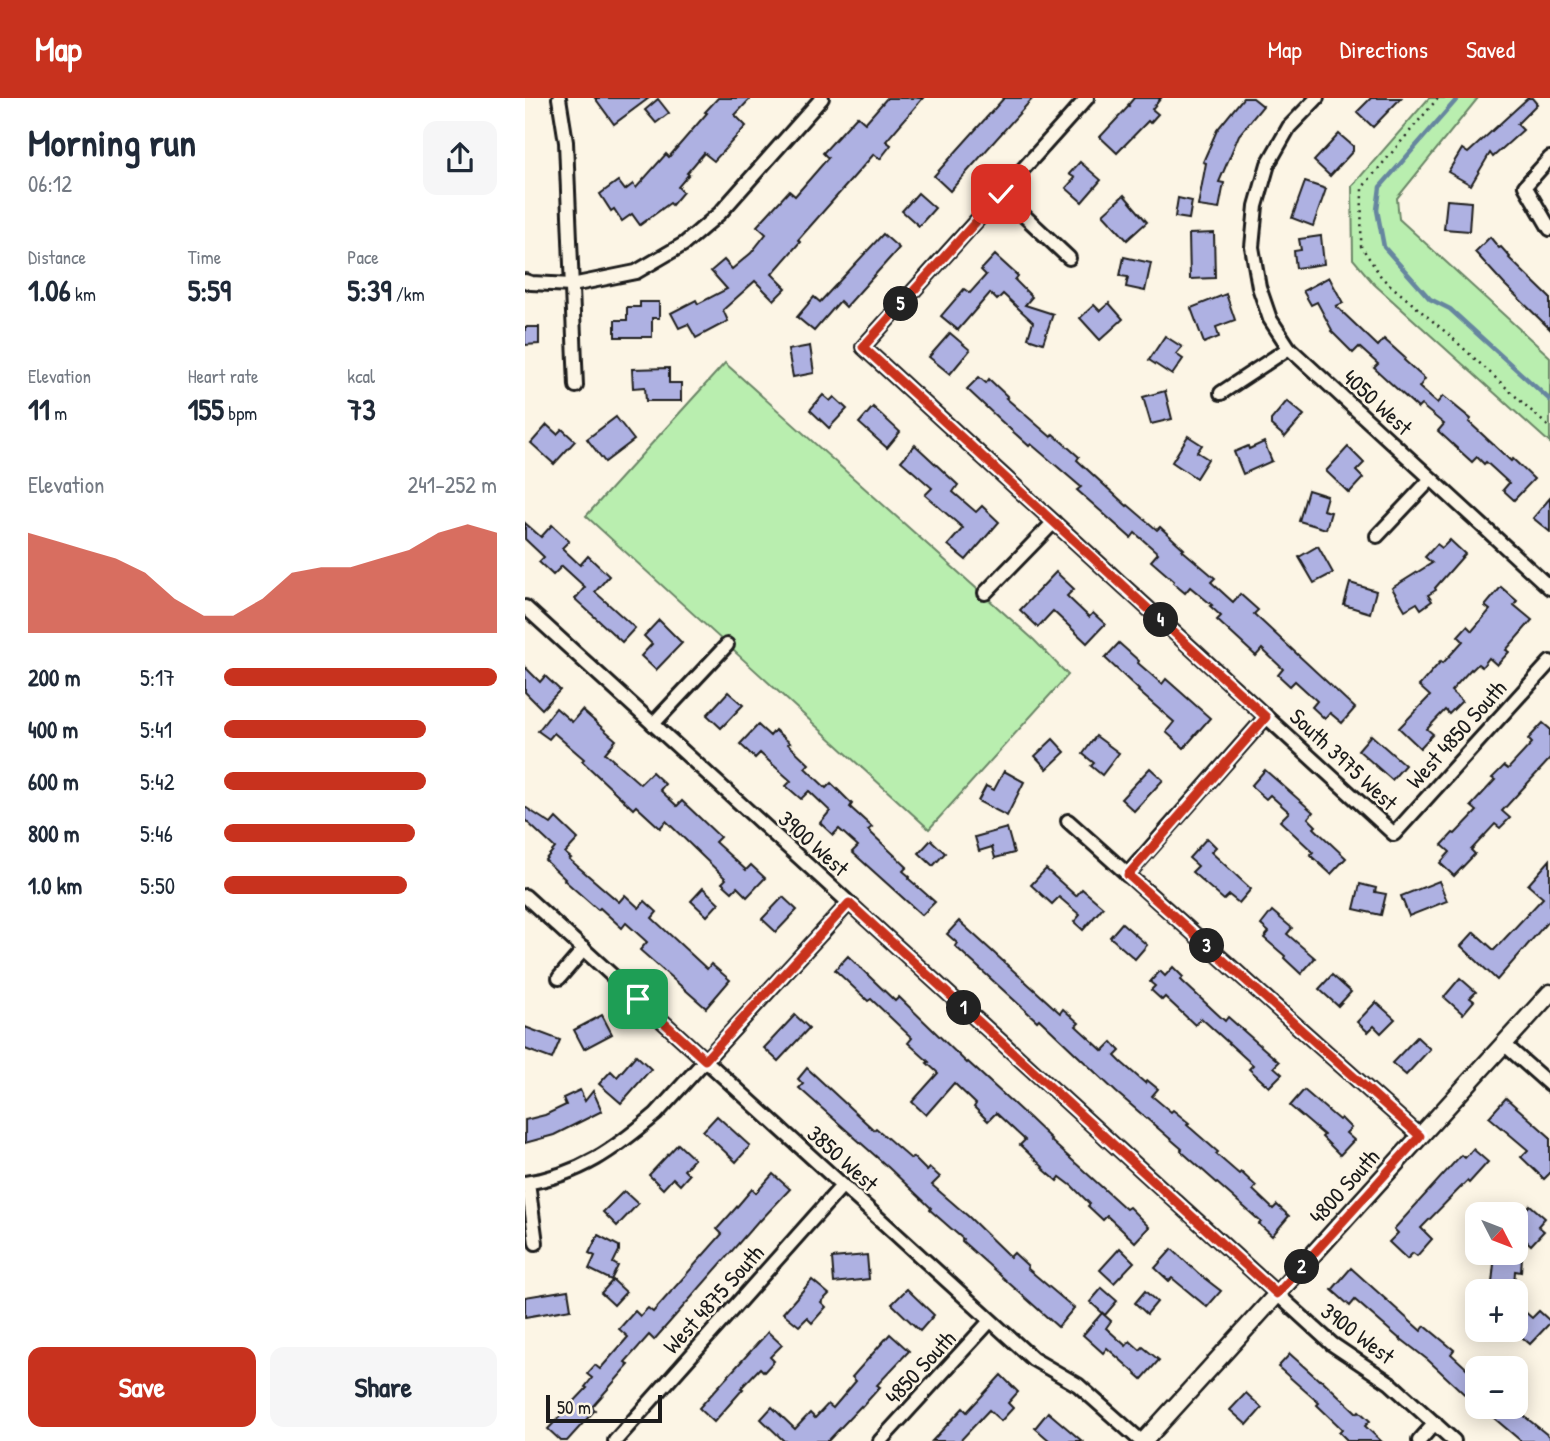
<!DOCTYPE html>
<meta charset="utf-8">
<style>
body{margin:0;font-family:"Patrick Hand",sans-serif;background:#f6f6f7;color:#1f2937;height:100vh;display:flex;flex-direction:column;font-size:26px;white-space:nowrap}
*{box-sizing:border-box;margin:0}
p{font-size:23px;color:#747a83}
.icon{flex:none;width:38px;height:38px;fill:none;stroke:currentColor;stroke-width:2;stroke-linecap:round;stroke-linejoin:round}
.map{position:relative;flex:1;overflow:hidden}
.sheet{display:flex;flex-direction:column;background:#fff;width:525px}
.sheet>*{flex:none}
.needle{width:46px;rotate:132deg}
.controls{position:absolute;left:940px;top:1104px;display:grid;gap:14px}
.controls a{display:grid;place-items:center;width:63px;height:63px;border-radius:14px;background:#fff;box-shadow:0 4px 18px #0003;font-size:35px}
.scale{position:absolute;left:21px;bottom:18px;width:116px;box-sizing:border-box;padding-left:7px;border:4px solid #1c1c1c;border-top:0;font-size:19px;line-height:24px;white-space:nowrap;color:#1c1c1c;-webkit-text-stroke:5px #fcf5e5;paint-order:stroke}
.pin{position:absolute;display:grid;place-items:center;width:60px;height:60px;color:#fff;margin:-30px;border-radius:14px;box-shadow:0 4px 10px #0006}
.km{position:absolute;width:35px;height:35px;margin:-18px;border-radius:50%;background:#222;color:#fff;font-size:19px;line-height:35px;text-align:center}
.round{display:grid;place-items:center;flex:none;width:74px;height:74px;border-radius:14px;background:#f6f6f7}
.overview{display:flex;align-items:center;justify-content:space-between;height:119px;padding:0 28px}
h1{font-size:38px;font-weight:800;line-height:52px}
.stats{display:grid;grid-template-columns:repeat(3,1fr);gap:10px;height:119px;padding:7px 28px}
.stats div{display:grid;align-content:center}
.stats b{font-size:30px;font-weight:800}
.stats small{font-size:19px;font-weight:400}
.stats p{font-size:19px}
.chart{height:196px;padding:14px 28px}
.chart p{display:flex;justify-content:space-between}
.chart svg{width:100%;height:126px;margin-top:7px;fill:#c8321e;opacity:.7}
.primary-button{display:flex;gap:14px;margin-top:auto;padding:14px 28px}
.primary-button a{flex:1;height:80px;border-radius:14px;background:#c8321e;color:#fff;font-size:28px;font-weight:800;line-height:80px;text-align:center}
.primary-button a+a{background:#f6f6f7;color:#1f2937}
ul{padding:0 28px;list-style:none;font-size:23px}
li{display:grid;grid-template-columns:112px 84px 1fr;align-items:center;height:52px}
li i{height:18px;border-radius:9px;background:#c8321e}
header{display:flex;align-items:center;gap:42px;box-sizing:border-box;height:98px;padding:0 35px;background:#c8321e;color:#fff}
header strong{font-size:33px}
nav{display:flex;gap:38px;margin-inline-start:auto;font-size:24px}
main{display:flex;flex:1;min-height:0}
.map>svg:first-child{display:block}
</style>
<header>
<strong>Map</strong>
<nav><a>Map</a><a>Directions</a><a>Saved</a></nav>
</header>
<main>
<section class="sheet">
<div class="overview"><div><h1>Morning run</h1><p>06:12</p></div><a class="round"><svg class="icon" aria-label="share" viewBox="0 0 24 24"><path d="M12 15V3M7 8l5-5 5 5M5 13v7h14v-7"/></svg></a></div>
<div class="stats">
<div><p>Distance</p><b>1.06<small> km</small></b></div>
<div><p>Time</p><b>5:59</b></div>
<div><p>Pace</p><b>5:39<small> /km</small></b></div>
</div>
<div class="stats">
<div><p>Elevation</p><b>11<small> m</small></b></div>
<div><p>Heart rate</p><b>155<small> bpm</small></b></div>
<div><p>kcal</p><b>73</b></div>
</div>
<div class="chart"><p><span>Elevation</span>241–252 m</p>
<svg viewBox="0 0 160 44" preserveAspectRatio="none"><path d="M0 44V9L10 12L20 15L30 18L40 23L50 32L60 38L70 38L80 32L90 23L100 21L110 21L120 18L130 15L140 9L150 6L160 9V44z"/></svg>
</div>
<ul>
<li><b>200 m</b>5:17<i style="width:100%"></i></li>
<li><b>400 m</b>5:41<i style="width:74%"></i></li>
<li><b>600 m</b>5:42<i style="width:74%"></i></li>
<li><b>800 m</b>5:46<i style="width:70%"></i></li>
<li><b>1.0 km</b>5:50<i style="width:67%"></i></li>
</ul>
<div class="primary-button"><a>Save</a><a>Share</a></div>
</section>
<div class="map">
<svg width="1025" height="1343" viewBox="0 0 1025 1343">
<rect width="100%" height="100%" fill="#fcf5e5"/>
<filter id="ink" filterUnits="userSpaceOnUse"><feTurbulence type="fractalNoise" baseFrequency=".0143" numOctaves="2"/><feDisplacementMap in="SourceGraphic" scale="14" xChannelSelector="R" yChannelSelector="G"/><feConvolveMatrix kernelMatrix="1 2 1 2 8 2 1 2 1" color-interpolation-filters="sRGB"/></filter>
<g filter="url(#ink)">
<g fill="#b9eeaf" stroke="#6a8566" stroke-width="2">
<path d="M904 0H953L872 100 874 121 1025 259V345L849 186 828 161 827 88Z"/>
<path d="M200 265 509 542 543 577 404 731 61 418Z"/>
</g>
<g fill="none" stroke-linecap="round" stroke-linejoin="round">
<path stroke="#66869f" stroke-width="4.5" d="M933 0 855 89 852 112 859 149 905 201 925 211 1025 302"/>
</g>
<g fill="#aeb1e2" stroke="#1c1c1c" stroke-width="2">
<path d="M70 0H124L89 26Z"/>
<path d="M193 0H226L210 17 221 28 189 63 179 55 162 75 164 76 153 89 158 94 147 107 145 105 115 127 107 116 97 123 89 111 86 113 75 96 93 83 100 92 108 86 111 90 141 56 144 59 182 15 180 14Z"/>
<path d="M362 0H398L361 43 366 47 355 61 349 56 273 142 275 144 247 176 261 190 249 202 230 183 198 212 203 223 171 240 163 226 154 230 146 215 171 202 173 206 202 191 186 173 199 162 207 171 226 155 241 136 232 128 264 93 270 98 303 60 298 55 332 18 340 25Z"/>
<path d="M479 0H508L425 93 409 78Z"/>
<path d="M609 0H636L627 11 633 16 625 25 623 23 592 55 575 39 604 8 603 7Z"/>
<path d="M718 0H728L738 8 714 37 694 84 699 85 694 111 673 108 681 65 678 64 692 32Z"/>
<path d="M846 0H876L848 29 832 14Z"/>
<path d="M1003 0H1007L1012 6 992 26 998 32 968 59 965 55 946 87 923 74 937 51 943 55Z"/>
<path d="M133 1 144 15 131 25 120 12Z"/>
<path d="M814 36 828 48V53L805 78 789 63Z"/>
<path d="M555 64 576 82 557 104 541 90 550 80 544 76Z"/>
<path d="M780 84 801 91 788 128 767 120Z"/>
<path d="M393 95 410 110 394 128 377 113Z"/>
<path d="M599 97 622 124 602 142 578 116Z"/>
<path d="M653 100 667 103 664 121 650 119Z"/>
<path d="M922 102 946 104 944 133 919 131Z"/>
<path d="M689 135 690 180 665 181 664 136Z"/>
<path d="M358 136 374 150 321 209 315 203 289 233 272 219 289 199 295 204Z"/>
<path d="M796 138 799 166 771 170 769 153 776 152 774 141Z"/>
<path d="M965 139 974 150 976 149 985 159 984 160 1025 200V231L979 186 950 154Z"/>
<path d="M470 157 493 178 490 182 507 199 500 207 528 216 518 245 503 240 508 224 478 196 472 202 465 195 433 232 416 218 439 191 445 195 461 177 456 172Z"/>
<path d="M599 159 626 165 620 193 601 189 603 179 595 178Z"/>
<path d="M804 179 818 205 811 208 853 248 859 241 880 260 879 262 900 281 894 289 912 305 918 298 946 321 944 324 986 363 988 361 1009 381 989 402 978 392 984 385 961 364 959 366 952 359 947 364 913 333 919 326 896 307 893 310 872 291 849 270 853 266 834 249 828 255 806 233 807 232 792 204 786 207 778 193Z"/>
<path d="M701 196 710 222 691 229 694 239 679 245 666 210Z"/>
<path d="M115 204H134V220H127V239H90V222H102V209H115Z"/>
<path d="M584 205 598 221 575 242 555 220 569 207 575 213Z"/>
<path d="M0 229H14V246L0 247Z"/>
<path d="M425 235 445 252 425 276 404 259Z"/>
<path d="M640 238 657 249 651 256 658 261 647 277 624 262Z"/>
<path d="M285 248 289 275 268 279 263 252Z"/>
<path d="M144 270V285H156V303H121L120 289 108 290 107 271Z"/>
<path d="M454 279 461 285 464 281 483 299 481 300 526 339 528 336 554 359 552 362 602 408 603 407 632 432 635 429 659 451 657 452 690 480 686 484 708 504 715 496 733 512 729 516 830 610 817 625 805 615 800 621 787 609 792 603 770 583 765 588 753 577 758 571 737 551 731 558 692 522 696 518 685 508 687 507 665 489 660 495 648 485 649 483 626 463 633 455 610 435 606 440 552 392 556 389 506 346 504 348 475 322 442 291Z"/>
<path d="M640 293 647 321 626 326 618 299Z"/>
<path d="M298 297 305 303 309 299 322 311 304 330 285 312Z"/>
<path d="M762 303 779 317 760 339 746 327V322Z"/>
<path d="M348 309 375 334 362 350 334 325Z"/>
<path d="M91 319 109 342 80 364 62 341Z"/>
<path d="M22 327 32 336 37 331 50 343 29 366 6 345Z"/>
<path d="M663 338 677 347 672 354 683 361 671 380 647 364Z"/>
<path d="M739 344 747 363 718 376 709 354 723 348 724 351Z"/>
<path d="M390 347 433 387 428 394 451 414 457 408 474 424 441 462 423 447 438 430 400 397 407 390 376 363Z"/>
<path d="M823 349 839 365 831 373 838 380 824 395 801 373Z"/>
<path d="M783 392 802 398 798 412 806 414 801 431 774 423Z"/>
<path d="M1025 400V434L1008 420Z"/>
<path d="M0 425 16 439 27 427 44 443 37 450 55 467 63 458 84 478 70 494 110 530 97 544 50 501 60 489 37 468 28 477 14 464 19 459 0 441Z"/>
<path d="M925 442 940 456 910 490 911 492 903 497 907 503 896 511 892 505 880 512 867 490 907 465 900 459 912 446 917 450Z"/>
<path d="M793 448 808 475 789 485 774 459Z"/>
<path d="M531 474 549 491 542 498 564 519 568 515 580 526 562 545 528 513 513 529 495 512Z"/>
<path d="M825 485 851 493 845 515 819 507Z"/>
<path d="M976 489 992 503 989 507 1007 522 981 552 984 554 972 567 964 560 957 569 953 566 947 572 946 571 926 593 937 603 924 616 920 612 902 631 908 636 895 650 874 630 905 598 894 588 916 563 918 565 938 543 933 538 942 528 947 533 965 512 960 508Z"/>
<path d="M134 522 157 545 131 572 116 558 127 546 119 538Z"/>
<path d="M594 545 614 563 613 565 637 586 641 581 685 620 659 650 641 634 649 624 613 593 614 592 580 560Z"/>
<path d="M0 569 15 584 20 578 35 592 17 611 0 594Z"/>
<path d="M203 594 218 607 196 630 182 617Z"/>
<path d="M31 610 47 624 57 612 91 642 80 655 115 686 127 674 140 686 135 692 152 708 157 703 195 739 190 744 221 772 226 767 240 780 222 799 212 789 207 794 197 785 201 781 141 723 135 730 111 708 108 711 57 663 59 661 29 635 24 641 13 633Z"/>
<path d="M1018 625 1025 631V661L977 713 985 720 975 730 970 726 946 752 950 756 929 778 915 765 925 754 917 747 928 735 930 736 952 713 946 708 970 682 967 680 979 668 983 671 1007 645 1003 641Z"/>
<path d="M233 627 245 638 250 632 265 645 263 646 284 666 280 670 301 690 306 685 327 706 325 709 347 729 343 732 382 769 378 773 385 779 384 781 410 804 397 817 327 754 333 748 314 731 308 737 295 725 305 713 284 693 276 701 261 688 266 683 246 665 235 655 230 660 215 646Z"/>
<path d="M846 637 880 667 867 682 833 652Z"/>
<path d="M571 638 594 655 577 677 566 668 569 665 558 656Z"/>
<path d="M528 641 540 654 522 671 510 658Z"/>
<path d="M625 670 638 682 609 713 596 701Z"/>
<path d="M740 672 788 714 783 720 791 728 789 730 821 760 806 776 785 757 788 754 755 723 764 714 745 697 741 701 726 688Z"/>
<path d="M479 673 499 684 482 718 453 703 461 688 469 692Z"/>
<path d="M0 709 26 726 31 720 53 741 40 755 46 760 44 761 94 804 100 797 114 810 120 803 132 814 127 820 182 871 186 866 205 882 181 910 115 852 122 844 101 825 97 830 75 810 73 812 39 782 40 781 20 762 30 750 0 722Z"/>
<path d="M482 730 489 755 470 760 467 749 454 753 450 739Z"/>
<path d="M682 740 691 749 686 754 726 791 714 805 704 797 699 802 667 774 673 768 664 760Z"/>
<path d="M406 742 420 755 408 768 394 755Z"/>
<path d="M1025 762V821L972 882 936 848 949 834 969 852 1018 800 1003 787Z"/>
<path d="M521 771 551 798 557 791 578 809 558 832 549 824 555 817 534 799 527 806 506 787Z"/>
<path d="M914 783 922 803 884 818 876 798Z"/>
<path d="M835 786 851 790 850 794 861 796 856 817 829 811Z"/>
<path d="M178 790 194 805 182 818 166 803Z"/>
<path d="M258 799 272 812 251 834 237 821Z"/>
<path d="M747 813 767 830 762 836 790 860 776 876 759 860 760 858 739 840 744 834 736 827Z"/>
<path d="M434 823 535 915 538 911 554 925 551 928 578 953 587 944 595 953 590 958 596 964 620 985 622 982 633 991 627 998 646 1014 648 1012 664 1025 662 1027 693 1054 691 1056 714 1076 716 1074 731 1088 728 1092 748 1111 752 1107 764 1118 747 1138 734 1126 736 1124 656 1053 657 1051 591 994 514 921 512 923 430 848 432 845 422 836Z"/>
<path d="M597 825 622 847 610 861 585 839Z"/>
<path d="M323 858 370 903 374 899 442 965 443 964 503 1019 526 1041 525 1042 601 1111 604 1109 624 1129 610 1144 582 1118 578 1122 563 1108 565 1106 547 1088 535 1079 532 1083 517 1070 518 1069 495 1047 500 1042 471 1015 463 1023 449 1009 451 1006 429 985 401 1017 387 1004 413 975 402 965 404 964 383 945 387 940 346 901 343 903 310 872Z"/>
<path d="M648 869 658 879 656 882 700 923 703 919 754 964 749 969 757 976 744 989 724 971 728 967 676 920 670 927 640 899 637 902 626 892 630 888 625 884 635 873 640 878Z"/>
<path d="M807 877 826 894 813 908 794 891Z"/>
<path d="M935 880 951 894 945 900 949 903 938 916 919 899Z"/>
<path d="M851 904 870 921 856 935 849 928 843 934 832 924Z"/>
<path d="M77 917 87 936 59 951 49 932Z"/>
<path d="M270 917 284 930 253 963 239 950Z"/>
<path d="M0 929 35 942 27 961 0 951Z"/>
<path d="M892 939 905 951 881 977 867 965Z"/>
<path d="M111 957 126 971 96 1005 74 986 86 973 92 979Z"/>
<path d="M282 970 349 1032 351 1030 386 1061 388 1059 402 1073 405 1070 415 1079 407 1087 444 1119 485 1159 489 1155 503 1168 502 1170 549 1210 533 1229 437 1143 438 1141 405 1112 406 1110 364 1070 274 990 278 986 273 981Z"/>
<path d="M55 992 60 1003 68 993 77 1013 29 1037 0 1045V1022L20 1017 41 1007 38 1000Z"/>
<path d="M779 992 814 1022 816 1020 826 1030 821 1035 829 1042 815 1057 797 1039 799 1037 765 1008Z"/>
<path d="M981 1000 1025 1039V1075L1019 1081 996 1059 1003 1052 964 1019Z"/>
<path d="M192 1018 225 1048 211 1064 178 1033Z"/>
<path d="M153 1046 169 1061 159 1072 164 1077 155 1087 148 1080 138 1091 124 1077Z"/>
<path d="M948 1051 963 1064 944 1085 942 1083 896 1130 907 1141 892 1158 888 1155 882 1161 864 1144 873 1135 869 1131 936 1057 940 1060Z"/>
<path d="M248 1076 265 1091 235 1123 234 1122 129 1242 124 1237 100 1264 104 1267 67 1309 70 1312 42 1343H36L23 1331 62 1290 60 1289 67 1280 62 1276 70 1267 75 1271 103 1239 94 1231 110 1213 115 1218 123 1210 128 1214 197 1136 192 1131 210 1111 227 1091 231 1095Z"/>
<path d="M99 1093 113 1106 92 1128 78 1114Z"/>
<path d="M1005 1107 1020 1120 1013 1128 1019 1133 1006 1147 990 1133V1123Z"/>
<path d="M73 1137 94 1148V1153L88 1165 93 1168 86 1182 64 1171 70 1158 64 1155Z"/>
<path d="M595 1150 609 1164 589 1185 575 1172Z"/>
<path d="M647 1151 674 1176 696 1193 682 1209 647 1180 644 1183 630 1170Z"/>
<path d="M970 1156 997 1159 996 1174 990 1173 989 1187 967 1185Z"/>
<path d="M342 1157 344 1181 309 1185 307 1160Z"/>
<path d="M826 1170 896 1233 900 1228 929 1252 926 1256 952 1280V1308L903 1262 876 1241V1242L830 1202 825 1208 807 1192Z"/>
<path d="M88 1182 101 1194 89 1207 76 1195Z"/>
<path d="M287 1182 304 1196 296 1204 301 1209 287 1225 282 1220 274 1228 258 1215Z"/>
<path d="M577 1190 592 1203 580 1217 565 1204Z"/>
<path d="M382 1191 409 1217 395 1233 367 1206Z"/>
<path d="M43 1192 46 1211 0 1219V1199Z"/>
<path d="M620 1193 632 1204 622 1216 610 1205Z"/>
<path d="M998 1212 1007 1220 1014 1213 1025 1223V1225L1005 1246 990 1233V1221Z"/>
<path d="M577 1215 586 1223 581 1230 601 1248 605 1243 615 1252 618 1249 634 1262 617 1281 582 1250 578 1255 558 1237Z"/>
<path d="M243 1234 257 1247 245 1259 249 1263 239 1274 235 1270 216 1290 218 1291 189 1324 174 1310Z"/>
<path d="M365 1236 384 1253 352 1287 355 1289 337 1309 336 1308 303 1343H259L236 1321 247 1309 270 1331 285 1315 290 1320 303 1306 308 1310 331 1283 327 1279Z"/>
<path d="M765 1256 794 1282 796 1281 832 1315 834 1313 845 1323 840 1328 856 1343H823L814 1334 817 1331 792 1307 794 1305 753 1269Z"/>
<path d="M476 1277 493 1294 483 1305 488 1310 476 1323 464 1312 435 1343H407L438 1310 442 1314Z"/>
<path d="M721 1295 737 1310 722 1327 705 1312Z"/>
<path d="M956 1309H988L1025 1339V1343H996Z"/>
<path d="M523 1314 557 1343H525L510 1330Z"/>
</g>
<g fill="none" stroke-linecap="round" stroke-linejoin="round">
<defs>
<g id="minor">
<path d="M34 0 41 44 51 288"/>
<path d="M562 0 338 249 869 736 1025 564"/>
<path d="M792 0 764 29 743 66 731 108 727 149 734 189 745 221 764 250 1025 490"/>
<path d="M1025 60 1000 88 1025 131"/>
<path d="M476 96 544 160"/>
<path d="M0 183 6 185 47 187 111 174 159 146 195 115 297 0"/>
<path d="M696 295 764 250"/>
<path d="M852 438 906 381"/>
<path d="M460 495 529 424"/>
<path d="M0 509 807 1246 865 1285 929 1343"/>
<path d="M128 626 202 547"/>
<path d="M543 723 895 1038"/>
<path d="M602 777 741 619"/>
<path d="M0 798 508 1261 553 1287 616 1343"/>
<path d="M34 880 59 851"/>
<path d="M979 946 1025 987"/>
<path d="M0 1085C55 1077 90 1051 131 1016L324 805"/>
<path d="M3 1085 11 1145"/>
<path d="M90 1343 317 1088"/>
<path d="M355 1343 465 1223"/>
<path d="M894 1343 910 1325"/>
</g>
<path id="tertiary" d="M619 1343 1025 895"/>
</defs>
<use href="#minor" stroke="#1c1c1c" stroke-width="18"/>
<use href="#tertiary" stroke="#1c1c1c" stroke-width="21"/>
<path stroke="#1c1c1c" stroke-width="2.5" stroke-dasharray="2 5" stroke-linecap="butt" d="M913 0 837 90 836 148 857 180 923 236 1025 330"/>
<use href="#minor" stroke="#fcf5e5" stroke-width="12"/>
<use href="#tertiary" stroke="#fcf5e5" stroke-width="16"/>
</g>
</g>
<g fill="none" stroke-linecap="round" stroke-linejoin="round" filter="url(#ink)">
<defs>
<path id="route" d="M113 901 180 962 324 805 752 1196 895 1038 603 777 741 619 338 249 476 96"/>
</defs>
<use href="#route" stroke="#fff" stroke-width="14"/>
<use href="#route" stroke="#c8321e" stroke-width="9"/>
</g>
<g text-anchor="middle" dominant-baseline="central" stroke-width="5" stroke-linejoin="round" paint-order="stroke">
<g font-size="23" fill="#1c1c1c" stroke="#fcf5e5">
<text transform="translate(853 304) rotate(43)">4050 West</text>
<text transform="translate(931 636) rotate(-48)">West 4850 South</text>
<text transform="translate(819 661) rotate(43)">South 3975 West</text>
<text transform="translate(289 745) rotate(42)">3900 West</text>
<text transform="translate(318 1060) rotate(42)">3850 West</text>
<text transform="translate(819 1088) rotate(-48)">4800 South</text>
<text transform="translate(188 1201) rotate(-48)">West 4875 South</text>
<text transform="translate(833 1235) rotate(37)">3900 West</text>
<text transform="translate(395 1269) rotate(-47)">4850 South</text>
</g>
</g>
</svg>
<div class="controls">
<a><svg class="needle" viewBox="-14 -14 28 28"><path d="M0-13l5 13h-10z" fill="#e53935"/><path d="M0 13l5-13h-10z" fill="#747a83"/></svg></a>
<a>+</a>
<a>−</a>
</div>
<div class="scale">50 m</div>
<div class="pin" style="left:113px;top:901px;background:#1e9e55"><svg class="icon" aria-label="arrive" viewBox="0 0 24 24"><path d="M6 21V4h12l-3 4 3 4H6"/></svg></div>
<div class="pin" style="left:476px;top:96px;background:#d93025"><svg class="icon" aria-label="check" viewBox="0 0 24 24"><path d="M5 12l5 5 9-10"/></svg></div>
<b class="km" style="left:439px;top:910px">1</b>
<b class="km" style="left:777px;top:1169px">2</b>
<b class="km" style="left:682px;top:848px">3</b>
<b class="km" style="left:636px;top:522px">4</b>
<b class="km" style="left:376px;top:206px">5</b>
</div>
</main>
